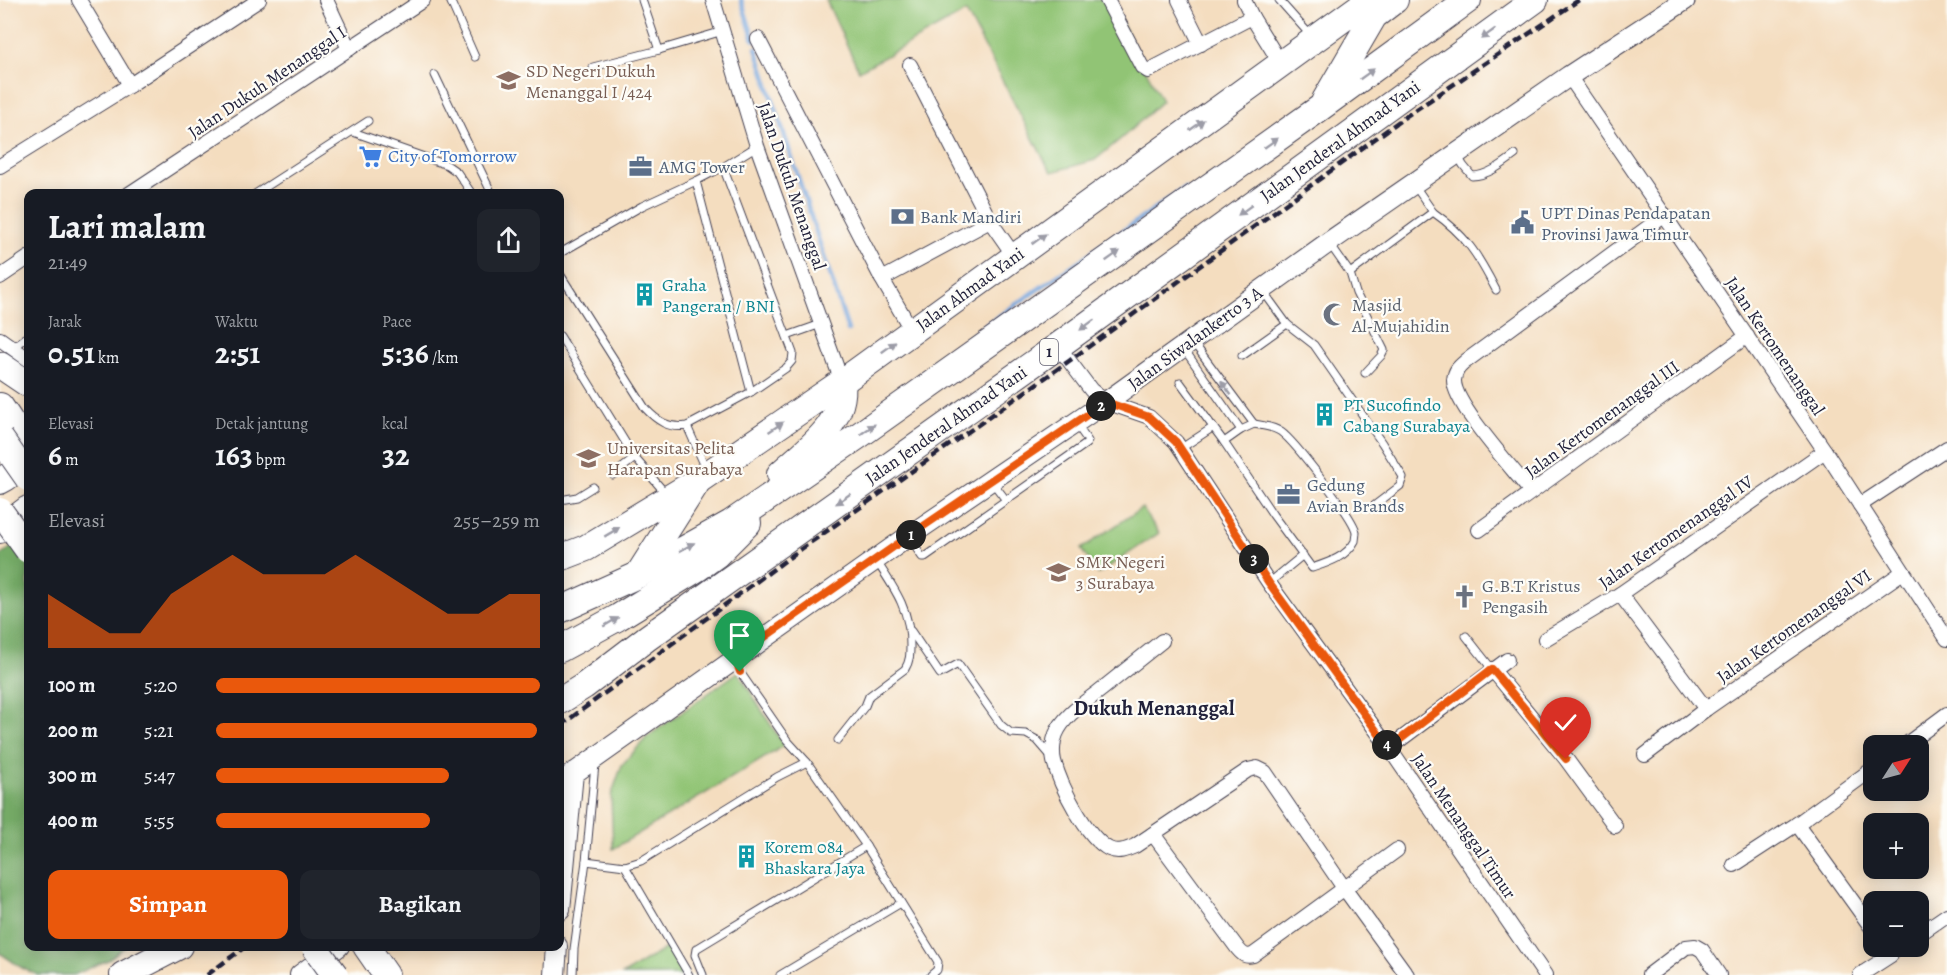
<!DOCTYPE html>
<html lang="id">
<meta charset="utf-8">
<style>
body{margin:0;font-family:Alegreya,serif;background:#20242c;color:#f1f3f6;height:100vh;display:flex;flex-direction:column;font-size:22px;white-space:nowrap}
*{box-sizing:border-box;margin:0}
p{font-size:20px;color:#9ea1a6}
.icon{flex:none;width:33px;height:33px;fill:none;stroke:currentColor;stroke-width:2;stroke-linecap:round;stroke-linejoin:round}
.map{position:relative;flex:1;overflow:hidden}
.side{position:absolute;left:24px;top:189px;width:540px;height:762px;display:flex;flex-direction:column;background:#171b24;border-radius:12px;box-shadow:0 3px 15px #0003}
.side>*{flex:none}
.needle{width:39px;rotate:54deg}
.fabs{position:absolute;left:1863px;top:735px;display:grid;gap:12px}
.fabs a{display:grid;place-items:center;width:66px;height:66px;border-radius:12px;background:#171b24;box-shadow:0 3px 15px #0003;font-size:30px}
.pin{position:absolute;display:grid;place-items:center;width:51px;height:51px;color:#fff;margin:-62px -26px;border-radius:50% 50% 50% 0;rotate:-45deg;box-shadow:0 0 6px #0007}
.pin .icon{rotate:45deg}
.km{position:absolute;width:30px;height:30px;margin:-15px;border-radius:50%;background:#222;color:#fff;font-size:16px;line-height:30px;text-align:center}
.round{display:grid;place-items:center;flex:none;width:63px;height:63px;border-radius:12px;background:#20242c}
.head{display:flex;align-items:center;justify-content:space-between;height:102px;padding:0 24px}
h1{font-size:33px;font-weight:700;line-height:45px}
.stats{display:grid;grid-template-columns:repeat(3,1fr);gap:9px;height:102px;padding:6px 24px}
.stats div{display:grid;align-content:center}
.stats b{font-size:30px;font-weight:700}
.stats small{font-size:16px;font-weight:400}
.stats p{font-size:16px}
.chart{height:168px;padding:12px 24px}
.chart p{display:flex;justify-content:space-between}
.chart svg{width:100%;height:108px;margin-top:6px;fill:#ea580c;opacity:.7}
.cta{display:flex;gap:12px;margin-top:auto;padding:12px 24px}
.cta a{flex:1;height:69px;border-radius:12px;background:#ea580c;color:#fff;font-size:24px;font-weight:700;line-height:69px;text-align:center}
.cta a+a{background:#20242c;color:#f1f3f6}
ul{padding:0 24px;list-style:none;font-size:20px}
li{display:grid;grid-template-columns:96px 72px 1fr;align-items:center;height:45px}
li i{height:15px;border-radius:8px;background:#ea580c}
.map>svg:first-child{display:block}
</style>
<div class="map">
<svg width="1947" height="975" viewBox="0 0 1947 975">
<rect width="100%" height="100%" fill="#fdfcf7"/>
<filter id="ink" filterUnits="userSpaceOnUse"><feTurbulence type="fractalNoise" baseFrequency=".0167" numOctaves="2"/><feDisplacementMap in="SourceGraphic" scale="12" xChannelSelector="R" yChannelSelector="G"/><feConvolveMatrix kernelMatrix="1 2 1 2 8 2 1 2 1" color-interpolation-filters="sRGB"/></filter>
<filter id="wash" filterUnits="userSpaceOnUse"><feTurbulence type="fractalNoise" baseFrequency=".008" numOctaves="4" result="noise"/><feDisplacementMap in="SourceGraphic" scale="24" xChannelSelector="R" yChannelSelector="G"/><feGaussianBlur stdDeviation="1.35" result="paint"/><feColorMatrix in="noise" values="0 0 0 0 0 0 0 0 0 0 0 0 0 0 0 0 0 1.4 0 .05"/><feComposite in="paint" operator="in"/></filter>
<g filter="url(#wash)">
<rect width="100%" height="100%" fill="#f4ddbf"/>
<g fill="#91c475" stroke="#5a7358" stroke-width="1.5">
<path d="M826 0H1110L1162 101 1123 137 1095 160 1052 172 1047 165 966 12 859 71Z"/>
<path d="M1142 508 1159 533 1098 574 1081 549Z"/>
<path d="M738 672 784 746 613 849 611 796 622 765 647 737Z"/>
<path d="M668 947 685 975H622Z"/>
</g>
<path fill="#74aa66" stroke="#4b6650" stroke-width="1.5" d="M28 534V946L124 947 108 960 74 975H38L22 968 0 953V556Z"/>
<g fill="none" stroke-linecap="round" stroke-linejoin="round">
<g stroke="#6fa2db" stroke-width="4.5">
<path d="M741 0 754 40"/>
<path d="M756 48 848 330"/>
<path d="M918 378 989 323 1185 188"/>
</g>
</g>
</g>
<g filter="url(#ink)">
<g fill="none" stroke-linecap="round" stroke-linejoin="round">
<defs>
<g id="lane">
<path d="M450 0 475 57"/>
<path d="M642 0 659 50 723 31"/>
<path d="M1279 0 1311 36"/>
<path d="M593 67 659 50"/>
<path d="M435 75 492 194"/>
<path d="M353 132 447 165 457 172 472 194"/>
<path d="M1457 154 1463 165 1472 176C1487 176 1503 164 1515 155"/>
<path d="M255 194 368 121"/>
<path d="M1433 212C1466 235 1478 255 1496 290"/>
<path d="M1329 243 1350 273"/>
<path d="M560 255 562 252 642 206 696 181"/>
<path d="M560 274 645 408C657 421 669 429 687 426L751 392 786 368 792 361 793 353 723 167"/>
<path d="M1263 291 1287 324 1314 345 1382 443 1403 477 1400 486 1371 508"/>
<path d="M560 336 635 458 667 495"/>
<path d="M787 336 821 324"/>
<path d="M1193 342 1254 424"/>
<path d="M12 348 28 336"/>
<path d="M1184 349 1241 430"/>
<path d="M1242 356 1287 324"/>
<path d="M1365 373 1381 356 1384 350 1356 293 1350 273 1433 212 1415 186"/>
<path d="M1180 382 1224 442"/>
<path d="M751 392 696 181 723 167 757 146"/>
<path d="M1254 424C1263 426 1273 426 1281 432 1294 441 1354 518 1356 532 1356 533 1355 541 1355 541 1347 557 1327 563 1312 568L1273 515 1224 442 1241 430Z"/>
<path d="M687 426 707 471"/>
<path d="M1180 449 1212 428"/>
<path d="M613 475 635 458"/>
<path d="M993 483 1006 500"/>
<path d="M560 500 577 497 593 487"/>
<path d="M910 539 922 557H925L1086 444 1088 441 1076 424"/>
<path d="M1269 583 1303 555"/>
<path d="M911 631 940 674 958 664 1001 725 1011 733 1026 734 1037 740 1050 755"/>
<path d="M1466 636 1492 669"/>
<path d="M838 740 865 706 869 696 905 669C910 661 910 654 910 646 911 612 895 589 877 562"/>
<path d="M807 762 866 846 938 962 937 970 931 975"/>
<path d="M586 861 625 866 641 861 777 777 807 762 787 740 740 672 736 660"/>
<path d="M625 866 689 975"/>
<path d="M573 975 574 949 586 861 595 764"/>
<path d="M703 975 695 955 696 949 866 846"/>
<path d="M780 975 901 903"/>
</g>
<g id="street">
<path d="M79 0 130 85"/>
<path d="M326 0 349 49"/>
<path d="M713 0 757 146 842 382"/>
<path d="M1107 0 1142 67 1148 71 1252 17"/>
<path d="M1179 0 1201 44"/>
<path d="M1244 0 1252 17 1281 64"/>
<path d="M758 39 882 279 912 331"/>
<path d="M1569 76 1825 451 1947 639"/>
<path d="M0 166 130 85 259 0"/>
<path d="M129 194 423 0"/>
<path d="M990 221 1015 257"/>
<path d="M0 277 28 258"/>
<path d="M882 279 990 221 910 65"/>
<path d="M0 339 28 359"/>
<path d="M1058 346 1091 390 1106 402 1149 417 1176 442 1269 583 1389 748 1545 975"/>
<path d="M1531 492C1515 471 1453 404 1454 380 1455 370 1459 367 1466 361L1665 215"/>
<path d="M1860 505 1947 448"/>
<path d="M1479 530 1747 336"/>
<path d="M1620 594 1706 709"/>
<path d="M1545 639 1620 594 1825 451"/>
<path d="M1162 641C1142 657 1122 673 1102 689 1086 702 1064 715 1056 734 1053 741 1052 753 1054 761 1060 785 1086 837 1109 849 1118 853 1126 850 1135 846L1248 770 1257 768 1265 772 1344 888 1407 975"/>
<path d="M1492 669 1566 759 1615 826"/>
<path d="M1904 746 1947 714"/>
<path d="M1389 748 1507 660"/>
<path d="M1645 755 1706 709 1903 572"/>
<path d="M1797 824 1874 931"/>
<path d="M1153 834 1238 949C1243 955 1246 957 1253 955L1397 850"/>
<path d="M1734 865 1797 824 1874 768"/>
<path d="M1918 935 1947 915"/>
<path d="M1649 975 1686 947 1695 946 1702 950 1719 975"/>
<path d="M1860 975 1891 955 1885 946"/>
</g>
<g id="secondary">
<path d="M560 783 909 536 1106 402 1329 242 1569 76 1685 0"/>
<path d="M560 910 573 773"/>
<path d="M300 975 339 946"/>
<path d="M555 975 557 946"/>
</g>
<g id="highway">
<path d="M1325 100 1374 16 1395 0"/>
<path d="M0 365 28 384"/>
<path d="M0 406C18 432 39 461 0 481"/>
<path d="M780 474C807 449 847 423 842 382"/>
<path d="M0 530 28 509"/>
<path d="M560 558 586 548 699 480 842 382 1369 0"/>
<path d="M640 572 696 484"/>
<path d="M560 610 638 575 731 523 861 434 1320 108 1468 0"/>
<path d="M560 649 617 618 698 568 716 555 748 523"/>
<path d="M560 701 584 686 647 638 1058 346 1535 0"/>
<path d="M366 946 386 975"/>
<path d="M123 975 179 946"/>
</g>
</defs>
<use href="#lane" stroke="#423e4f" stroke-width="9"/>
<use href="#street" stroke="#423e4f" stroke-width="16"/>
<use href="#secondary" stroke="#423e4f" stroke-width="22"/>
<use href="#highway" stroke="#423e4f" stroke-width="28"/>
<use href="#lane" stroke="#fff" stroke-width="7"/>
<use href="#street" stroke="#fff" stroke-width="14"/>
<use href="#secondary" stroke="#fff" stroke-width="20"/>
<use href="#highway" stroke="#fff" stroke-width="26"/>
<g stroke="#22223b" stroke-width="4.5" stroke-dasharray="9 4.5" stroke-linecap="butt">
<path d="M560 726 794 554 1069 361 1405 117 1579 0"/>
<path d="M207 975 246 946"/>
</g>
<defs>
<g id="highway-bridge">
<path d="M0 438 28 478"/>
<path d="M0 511 28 550"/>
<path d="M314 946 335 975"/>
</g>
</defs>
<use href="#highway-bridge" stroke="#423e4f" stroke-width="28" stroke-linecap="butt"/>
<use href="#highway-bridge" stroke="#fff" stroke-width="26"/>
</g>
<defs><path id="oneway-solid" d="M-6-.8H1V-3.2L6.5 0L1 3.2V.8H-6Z" transform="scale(1.5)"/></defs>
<g fill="#9c9ca7">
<use href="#oneway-solid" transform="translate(1488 34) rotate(144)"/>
<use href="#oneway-solid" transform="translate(1367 74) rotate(-36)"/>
<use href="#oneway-solid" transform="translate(1197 125) rotate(-36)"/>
<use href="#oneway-solid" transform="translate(1271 143) rotate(-35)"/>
<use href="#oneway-solid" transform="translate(1245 210) rotate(144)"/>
<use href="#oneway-solid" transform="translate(1039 239) rotate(-36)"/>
<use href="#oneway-solid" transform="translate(1113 256) rotate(-35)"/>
<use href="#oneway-solid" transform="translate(1087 325) rotate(144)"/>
<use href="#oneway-solid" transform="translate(889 347) rotate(-36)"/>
<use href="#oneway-solid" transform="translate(1226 388) rotate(-127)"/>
<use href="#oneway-solid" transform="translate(776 427) rotate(-34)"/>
<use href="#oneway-solid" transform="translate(868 429) rotate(-35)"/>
<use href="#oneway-solid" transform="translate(843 499) rotate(145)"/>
<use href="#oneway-solid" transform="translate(612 532) rotate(-31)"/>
<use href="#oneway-solid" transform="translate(687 547) rotate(-29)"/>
<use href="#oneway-solid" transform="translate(611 622) rotate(-30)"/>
</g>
</g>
<g fill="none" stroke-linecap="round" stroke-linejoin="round" filter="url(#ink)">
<defs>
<path id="route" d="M740 672 735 658 909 536 1106 402 1149 417 1176 442 1269 583 1389 748 1492 669 1566 759"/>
</defs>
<use href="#route" stroke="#fff" stroke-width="12"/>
<use href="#route" stroke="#ea580c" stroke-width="8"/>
</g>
<defs>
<symbol id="school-bare" viewBox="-9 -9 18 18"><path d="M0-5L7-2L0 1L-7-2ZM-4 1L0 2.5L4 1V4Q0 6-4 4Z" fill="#8d6e63" stroke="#fdfcf7" stroke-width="2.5" paint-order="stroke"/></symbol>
<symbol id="supermarket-bare" viewBox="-9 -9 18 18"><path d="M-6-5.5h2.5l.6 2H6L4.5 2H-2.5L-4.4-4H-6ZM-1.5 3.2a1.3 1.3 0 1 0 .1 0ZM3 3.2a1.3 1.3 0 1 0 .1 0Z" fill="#3f7fe0" stroke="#fdfcf7" stroke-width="2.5" paint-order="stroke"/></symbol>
<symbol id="office-bare" viewBox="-9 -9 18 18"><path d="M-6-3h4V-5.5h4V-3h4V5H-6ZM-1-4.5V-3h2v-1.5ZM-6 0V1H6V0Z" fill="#5c6f8a" stroke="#fdfcf7" stroke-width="2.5" paint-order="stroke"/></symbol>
<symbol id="bank-bare" viewBox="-9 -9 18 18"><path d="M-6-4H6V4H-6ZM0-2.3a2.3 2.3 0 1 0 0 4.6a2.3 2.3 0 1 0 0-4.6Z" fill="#5c6f8a" stroke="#fdfcf7" stroke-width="2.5" paint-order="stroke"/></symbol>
<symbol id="civic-bare" viewBox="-9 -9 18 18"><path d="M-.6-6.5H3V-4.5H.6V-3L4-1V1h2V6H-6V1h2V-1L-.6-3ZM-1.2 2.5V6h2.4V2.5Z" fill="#5c6f8a" stroke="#fdfcf7" stroke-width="2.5" paint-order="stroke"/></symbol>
<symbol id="building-bare" viewBox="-9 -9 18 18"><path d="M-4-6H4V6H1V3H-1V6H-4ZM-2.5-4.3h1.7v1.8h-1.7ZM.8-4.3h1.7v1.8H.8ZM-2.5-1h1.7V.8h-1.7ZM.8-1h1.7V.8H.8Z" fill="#0f9aa8" stroke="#fdfcf7" stroke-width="2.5" paint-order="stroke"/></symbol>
<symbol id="mosque-bare" viewBox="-9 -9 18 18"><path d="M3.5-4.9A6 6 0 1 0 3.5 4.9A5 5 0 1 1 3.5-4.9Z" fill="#6b7280" stroke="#fdfcf7" stroke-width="2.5" paint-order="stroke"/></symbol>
<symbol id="university-bare" viewBox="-9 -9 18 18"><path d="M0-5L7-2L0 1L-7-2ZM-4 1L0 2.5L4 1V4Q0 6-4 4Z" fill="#8d6e63" stroke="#fdfcf7" stroke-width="2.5" paint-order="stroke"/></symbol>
<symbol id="church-bare" viewBox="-9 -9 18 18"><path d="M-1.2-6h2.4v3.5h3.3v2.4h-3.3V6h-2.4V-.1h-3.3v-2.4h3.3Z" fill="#6b7280" stroke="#fdfcf7" stroke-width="2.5" paint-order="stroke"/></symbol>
</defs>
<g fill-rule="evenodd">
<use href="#school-bare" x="492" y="64" width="33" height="33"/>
<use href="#supermarket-bare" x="354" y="140" width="33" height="33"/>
<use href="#office-bare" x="624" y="150" width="33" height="33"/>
<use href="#bank-bare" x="886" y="200" width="33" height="33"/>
<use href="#civic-bare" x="1506" y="206" width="33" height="33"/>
<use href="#building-bare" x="628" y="278" width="33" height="33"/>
<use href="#mosque-bare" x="1318" y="298" width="33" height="33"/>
<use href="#building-bare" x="1308" y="398" width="33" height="33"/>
<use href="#university-bare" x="572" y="442" width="33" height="33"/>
<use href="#office-bare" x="1272" y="478" width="33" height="33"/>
<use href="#school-bare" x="1042" y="556" width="33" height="33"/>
<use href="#church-bare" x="1448" y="580" width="33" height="33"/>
<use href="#building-bare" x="730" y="840" width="33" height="33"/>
</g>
<g text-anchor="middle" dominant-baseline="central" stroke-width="4.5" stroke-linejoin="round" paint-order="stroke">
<rect fill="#fdfcf7" stroke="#646373" stroke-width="1.5" x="1040" y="339" width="18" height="26" rx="4.5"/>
<g font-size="16" font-weight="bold" fill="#22223b">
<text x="1049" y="352">1</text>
</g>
<g font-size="18" fill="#785e54" stroke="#fdfcf7" text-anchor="start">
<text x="526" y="71">SD Negeri Dukuh<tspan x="526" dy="21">Menanggal I /424</tspan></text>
<text x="607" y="448">Universitas Pelita<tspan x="607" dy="21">Harapan Surabaya</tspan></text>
<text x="1076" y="562">SMK Negeri<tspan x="1076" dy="21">3 Surabaya</tspan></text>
</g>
<g font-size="18" fill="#22223b" stroke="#fdfcf7">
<text transform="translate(267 82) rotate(-34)">Jalan Dukuh Menanggal I</text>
<text transform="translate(1340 141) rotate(-36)">Jalan Jenderal Ahmad Yani</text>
<text transform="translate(792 186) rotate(71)">Jalan Dukuh Menanggal</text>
<text transform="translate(970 289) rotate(-36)">Jalan Ahmad Yani</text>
<text transform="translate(1195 338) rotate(-36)">Jalan Siwalankerto 3 A</text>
<text transform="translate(1775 346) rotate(56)">Jalan Kertomenanggal</text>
<text transform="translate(1602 419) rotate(-36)">Jalan Kertomenanggal III</text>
<text transform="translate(946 425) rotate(-35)">Jalan Jenderal Ahmad Yani</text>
<text transform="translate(1676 532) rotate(-35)">Jalan Kertomenanggal IV</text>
<text transform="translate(1794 626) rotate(-35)">Jalan Kertomenanggal VI</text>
<text transform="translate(1464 826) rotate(56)">Jalan Menanggal Timur</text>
</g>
<g font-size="18" fill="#366cbe" stroke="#fdfcf7" text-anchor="start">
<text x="388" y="156">City of Tomorrow</text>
</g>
<g font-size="18" fill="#4e5e75" stroke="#fdfcf7" text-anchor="start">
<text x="659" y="167">AMG Tower</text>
<text x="1541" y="213">UPT Dinas Pendapatan<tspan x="1541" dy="21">Provinsi Jawa Timur</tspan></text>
<text x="920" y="217">Bank Mandiri</text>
<text x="1307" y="485">Gedung<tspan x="1307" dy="21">Avian Brands</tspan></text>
</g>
<g font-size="18" fill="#0d838f" stroke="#fdfcf7" text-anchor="start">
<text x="662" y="285">Graha<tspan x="662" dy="21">Pangeran / BNI</tspan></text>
<text x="1343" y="405">PT Sucofindo<tspan x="1343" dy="21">Cabang Surabaya</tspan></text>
<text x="764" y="847">Korem 084<tspan x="764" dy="21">Bhaskara Jaya</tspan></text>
</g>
<g font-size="18" fill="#5b616d" stroke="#fdfcf7" text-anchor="start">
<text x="1352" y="305">Masjid<tspan x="1352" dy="21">Al-Mujahidin</tspan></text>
<text x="1482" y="586">G.B.T Kristus<tspan x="1482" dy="21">Pengasih</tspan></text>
</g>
<g font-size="21" font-weight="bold" fill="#22223b" stroke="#fdfcf7">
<text x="1154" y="708">Dukuh Menanggal</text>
</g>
</g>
</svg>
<div class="fabs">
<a><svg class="needle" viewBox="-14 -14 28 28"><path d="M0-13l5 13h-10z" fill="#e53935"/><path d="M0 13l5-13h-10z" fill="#9ea1a6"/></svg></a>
<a>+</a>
<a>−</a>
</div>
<div class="pin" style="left:740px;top:672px;background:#1e9e55"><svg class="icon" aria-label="arrive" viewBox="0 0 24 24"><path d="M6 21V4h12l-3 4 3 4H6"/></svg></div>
<div class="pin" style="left:1566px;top:759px;background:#d93025"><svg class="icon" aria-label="check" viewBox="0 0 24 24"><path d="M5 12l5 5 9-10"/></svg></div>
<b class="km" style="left:911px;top:535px">1</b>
<b class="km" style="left:1101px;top:406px">2</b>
<b class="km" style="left:1254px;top:559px">3</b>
<b class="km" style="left:1387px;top:745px">4</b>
<section class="side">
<div class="head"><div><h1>Lari malam</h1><p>21:49</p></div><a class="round"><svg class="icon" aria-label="share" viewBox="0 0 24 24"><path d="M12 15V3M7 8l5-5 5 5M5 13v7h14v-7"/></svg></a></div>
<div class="stats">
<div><p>Jarak</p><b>0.51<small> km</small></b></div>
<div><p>Waktu</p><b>2:51</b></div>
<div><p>Pace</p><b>5:36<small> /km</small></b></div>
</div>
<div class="stats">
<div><p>Elevasi</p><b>6<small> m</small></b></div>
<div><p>Detak jantung</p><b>163<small> bpm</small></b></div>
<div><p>kcal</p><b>32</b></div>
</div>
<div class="chart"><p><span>Elevasi</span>255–259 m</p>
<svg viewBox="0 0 160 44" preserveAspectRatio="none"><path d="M0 44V22L10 30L20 38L30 38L40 22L50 14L60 6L70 14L80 14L90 14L100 6L110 14L120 22L130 30L140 30L150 22L160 22V44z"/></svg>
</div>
<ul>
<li><b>100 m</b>5:20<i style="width:100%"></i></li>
<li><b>200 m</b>5:21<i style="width:99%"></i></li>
<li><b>300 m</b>5:47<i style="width:72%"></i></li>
<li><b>400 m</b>5:55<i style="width:66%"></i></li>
</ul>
<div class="cta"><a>Simpan</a><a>Bagikan</a></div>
</section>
</div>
